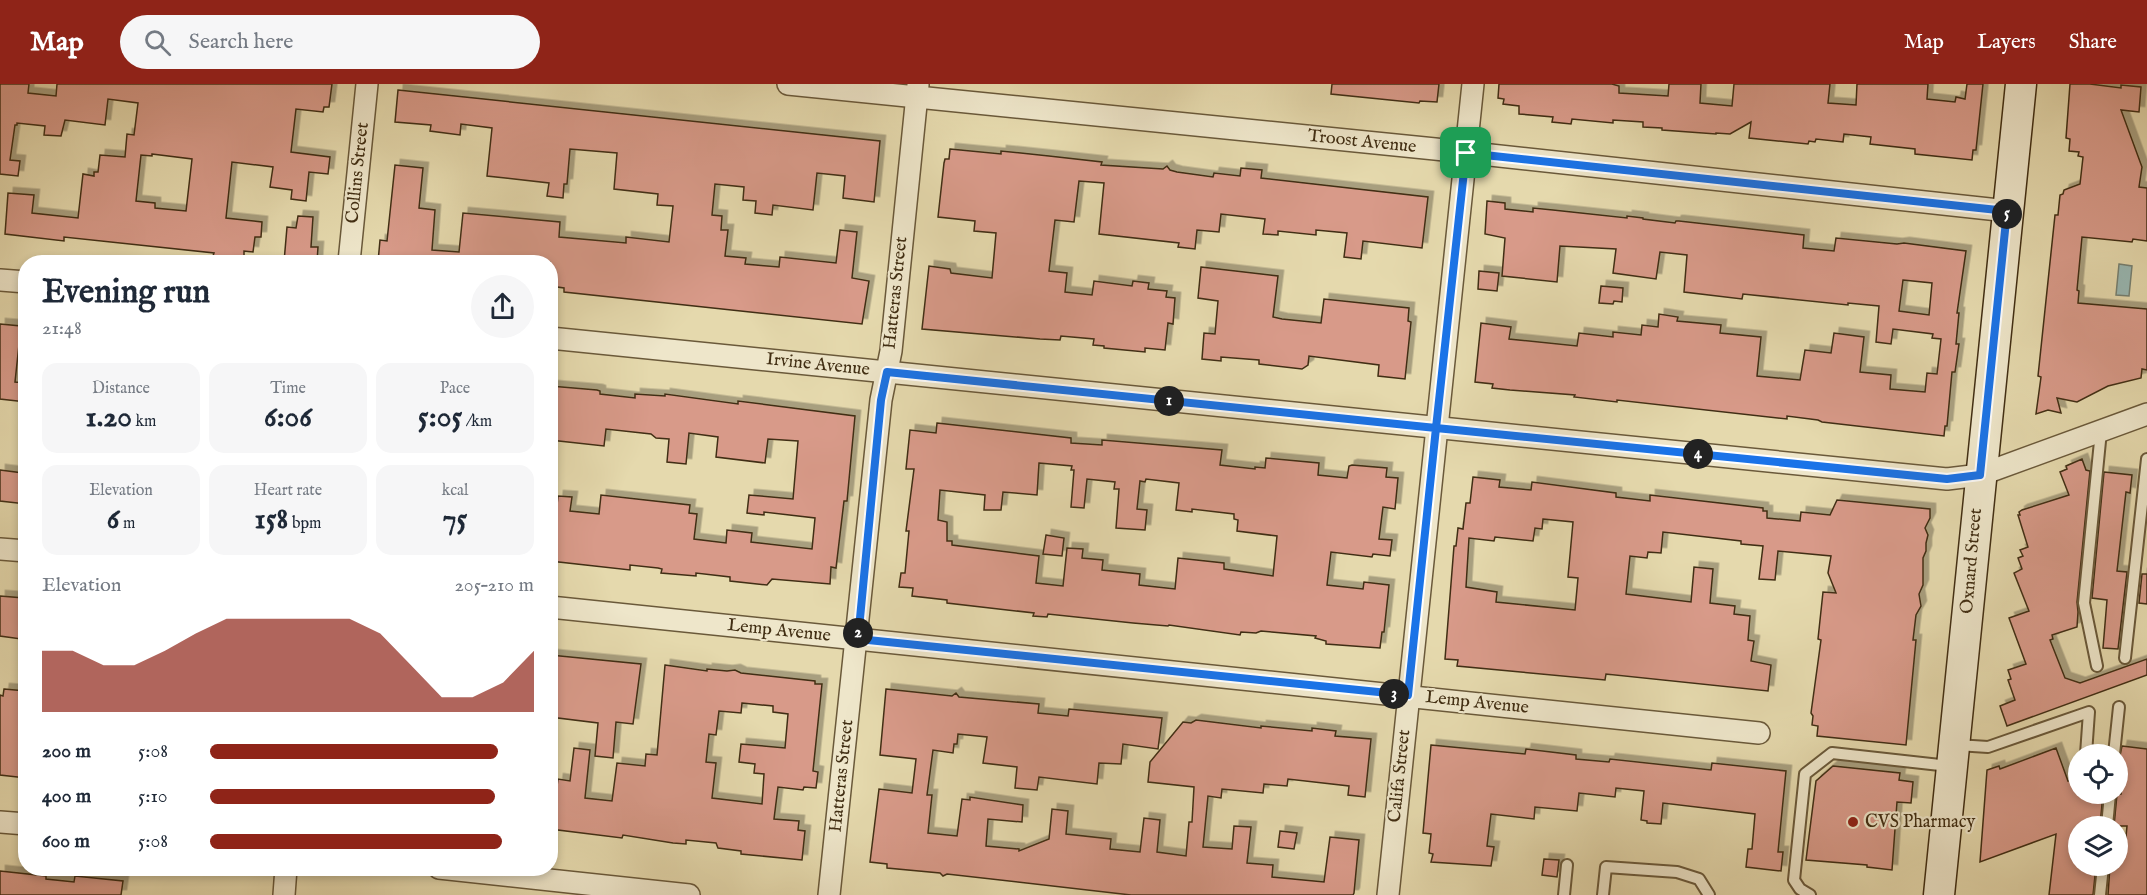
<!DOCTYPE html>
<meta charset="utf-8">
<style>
body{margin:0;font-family:"IM FELL English",serif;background:#f6f6f7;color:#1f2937;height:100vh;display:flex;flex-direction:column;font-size:22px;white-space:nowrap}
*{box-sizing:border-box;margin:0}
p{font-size:20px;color:#747a83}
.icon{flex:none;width:33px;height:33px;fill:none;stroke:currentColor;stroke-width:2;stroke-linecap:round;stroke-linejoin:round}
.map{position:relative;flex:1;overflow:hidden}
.side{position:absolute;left:18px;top:171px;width:540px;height:621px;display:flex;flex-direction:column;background:#fff;border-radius:24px;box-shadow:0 3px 9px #0003}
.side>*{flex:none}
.controls{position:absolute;left:2068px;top:660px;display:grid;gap:12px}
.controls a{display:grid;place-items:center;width:60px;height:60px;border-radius:50%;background:#fff;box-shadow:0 3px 9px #0003;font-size:30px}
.pin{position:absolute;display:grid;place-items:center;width:51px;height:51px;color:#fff;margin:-26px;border-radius:12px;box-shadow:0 3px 9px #0006}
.km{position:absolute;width:30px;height:30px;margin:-15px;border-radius:50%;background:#222;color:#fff;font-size:16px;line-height:30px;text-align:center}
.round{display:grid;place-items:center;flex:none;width:63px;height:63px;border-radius:32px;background:#f6f6f7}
.headline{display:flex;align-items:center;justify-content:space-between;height:102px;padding:0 24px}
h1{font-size:33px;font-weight:700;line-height:45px}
.metrics{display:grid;grid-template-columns:repeat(3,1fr);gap:9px;height:102px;padding:6px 24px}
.metrics div{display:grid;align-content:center;border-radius:15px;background:#f6f6f7;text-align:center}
.metrics b{font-size:30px;font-weight:700}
.metrics small{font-size:16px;font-weight:400}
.metrics p{font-size:16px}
.chart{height:168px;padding:12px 24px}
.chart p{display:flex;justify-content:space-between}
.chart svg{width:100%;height:108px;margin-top:6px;fill:#8f2418;opacity:.7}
ul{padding:0 24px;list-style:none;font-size:20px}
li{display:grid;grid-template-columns:96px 72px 1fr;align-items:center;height:45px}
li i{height:15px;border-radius:8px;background:#8f2418}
header{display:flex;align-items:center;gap:36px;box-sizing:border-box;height:84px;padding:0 30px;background:#8f2418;color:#fff}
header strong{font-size:28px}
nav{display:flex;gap:33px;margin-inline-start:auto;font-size:21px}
.search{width:420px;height:54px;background:#f6f6f7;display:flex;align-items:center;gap:15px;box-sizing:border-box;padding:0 21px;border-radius:33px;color:#747a83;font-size:22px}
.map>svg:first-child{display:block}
</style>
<header>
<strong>Map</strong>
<div class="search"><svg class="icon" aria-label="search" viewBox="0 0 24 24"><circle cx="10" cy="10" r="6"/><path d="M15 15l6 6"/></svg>Search here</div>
<nav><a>Map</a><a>Layers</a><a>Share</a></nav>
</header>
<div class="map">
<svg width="2147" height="811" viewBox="0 0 2147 811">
<defs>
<filter id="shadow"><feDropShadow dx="5.5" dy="-5.5" stdDeviation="0" flood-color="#0004"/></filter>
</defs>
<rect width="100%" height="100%" fill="#e5d9ad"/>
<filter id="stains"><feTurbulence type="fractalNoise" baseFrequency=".00333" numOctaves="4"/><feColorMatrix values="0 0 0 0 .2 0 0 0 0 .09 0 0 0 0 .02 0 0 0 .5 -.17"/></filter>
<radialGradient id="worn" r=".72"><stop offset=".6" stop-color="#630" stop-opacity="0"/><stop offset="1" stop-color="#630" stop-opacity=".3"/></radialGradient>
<path fill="#99b8b3" stroke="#768173" stroke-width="1.5" d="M2119 180 2132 182 2129 212 2116 211Z"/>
<g fill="#d89a89" stroke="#412e13" stroke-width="1.5" fill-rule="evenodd" filter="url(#shadow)">
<path d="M0 0H29L28 9 56 12 57 0H332L329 23H324L323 28 296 25 291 68 330 73 328 90 309 88 306 117 291 115 292 106 270 103 273 83 232 78 226 134 262 138 261 153H255L253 168 244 167V173L228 172V174L213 172 214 169 64 153V157L5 150 8 109 34 111 32 129 78 134 83 90 94 92V88H98L100 71 125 73 127 50 134 51 138 19 108 15 105 41 65 36 61 52 44 51 45 42 17 39V41H15L10 76 20 77 18 92 0 90ZM152 70 192 75 186 127 155 124V119L136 117 141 71 152 72Z"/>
<path d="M1332 0H1439L1437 18 1420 17 1419 19 1331 10Z"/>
<path d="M1499 0H1612L1619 2V9L1668 12 1669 0H1701L1700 19 1732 22 1734 0H1830L1828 19 1856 21 1857 0H1928L1927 15 1955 18 1956 13 1965 15 1967 0H1983L1976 66H1973L1972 76 1915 70V65L1870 60 1871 53 1844 50 1843 58 1816 55 1815 58 1809 57 1808 60 1749 54 1751 38 1730 50 1716 49V50L1662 46V44L1643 43V38L1613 36V39L1572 35 1571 40 1552 38 1553 33 1519 30V22L1503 20 1504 15 1498 14Z"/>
<path d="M2070 0H2090L2121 4V1L2141 3 2139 28 2121 26 2142 83 2139 103 2147 104V157L2133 155 2132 158 2082 153 2077 206 2079 207 2078 219 2147 225V286L2142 285 2141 294 2108 302 2077 318 2057 314 2061 329 2048 326 2036 330 2041 293 2038 292 2055 131H2058L2060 111 2063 110 2064 106 2080 100 2083 73 2078 72 2079 68 2069 67 2070 55 2066 54Z"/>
<path d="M398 6 880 57 874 118 843 114 845 92 817 89 813 126 773 121 772 131 755 129 756 117 743 116 744 103 715 100 712 131 722 132 721 146H728L725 172 746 174 745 180 779 183 780 173 836 179 840 146 857 148 852 194 869 197 862 240 564 208V204L550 202V178H378L380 156 387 157 395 81 423 84 419 124 435 126 432 166 459 168 463 129 560 138 559 153 626 159V153L669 158 673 122 657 121 658 110 614 105 617 69 570 65 567 100H564L563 114 547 112 549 99 487 92 492 44 461 40 460 51 430 47 431 41 395 38Z"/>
<path d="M950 65 1001 70V67L1049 72 1102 78 1101 81 1163 85 1167 82 1170 86 1177 88 1213 93 1214 89 1240 92 1241 84 1262 86 1261 94 1428 113 1422 164 1363 157 1361 175 1344 173 1347 149 1316 146V151L1278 147V151L1263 150 1265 135 1221 130 1219 148 1197 146 1195 165 1178 163 1179 159 1099 150 1104 99 1079 97 1074 138 1055 136 1049 187 1067 189 1065 208 1092 211 1094 197 1132 202 1133 197 1149 199 1148 205 1167 207 1166 213 1175 214 1173 240 1168 239 1165 266 1145 264V268L1104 264V262L1093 261 1094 255 1061 252 1060 256 1040 255 922 245 929 182 950 185 951 189 992 194 996 149 974 147 975 137 938 133 944 79 945 75H949Z"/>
<path d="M1487 117 1505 119V125L1533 128V124L1553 126 1627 134V132L1643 134V135L1675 139 1676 137H1679L1804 151 1803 164 1834 167 1836 154 1897 160 1904 159 1966 167 1957 229H1959L1956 260H1959L1955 288H1952L1947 342H1945L1944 352 1822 338 1818 336 1787 332V335L1617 316V318L1574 313 1575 311 1510 306 1492 304 1493 300 1475 298 1481 239 1511 243 1509 255 1577 262 1579 249 1613 253V248L1641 251 1642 241 1658 243 1659 230 1678 233 1677 237 1721 241 1720 249 1761 253 1757 292 1800 296 1805 266 1831 269 1834 249 1864 253 1860 288 1891 291 1890 305 1925 308 1927 289 1937 290 1941 255 1932 254 1933 250 1893 245 1891 260 1876 258 1879 222 1848 219V221L1743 210 1742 215 1684 208 1687 171 1660 168 1656 195 1613 189 1616 165 1560 162 1557 198 1502 192 1505 154 1485 150ZM1903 196 1932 199 1929 231 1899 227Z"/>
<path d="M298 132 313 133 311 163H318L317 178H284L287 143 296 144Z"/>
<path d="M1201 183 1278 192 1273 233 1282 235 1321 239 1324 215 1409 224 1408 237 1411 238 1405 295 1378 292 1379 281 1309 272 1308 281 1302 285 1259 280V276L1221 273V277L1202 275 1204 249 1215 250 1218 217 1198 214Z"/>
<path d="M1479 187 1499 189 1497 207 1478 205Z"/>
<path d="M1601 202 1623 204 1622 218 1614 217 1613 220 1599 219Z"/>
<path d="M0 240 21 242 15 298 26 299V318L0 315Z"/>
<path d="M550 302 597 306 600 307V310L635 314V310L665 312V310L738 320V317L855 332 847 417H844L836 484 831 483 830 500 772 495 767 501 730 497V493L696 489V492L661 489 662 485 658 484 630 481V486L550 477V439H555L558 412 572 413 570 427 599 430 601 411 690 421 689 429 697 430 694 455 726 459 727 446 752 449 751 458 812 465 815 434 764 428V431L747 429 749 411 793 415 798 357 768 355 765 379 716 373 718 353 689 349 686 380 667 378 669 355 656 354 651 350 606 345 604 362 550 356Z"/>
<path d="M937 339 1071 354V359L1102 361V356L1222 366 1220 381 1255 385V383L1265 384 1266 374 1319 379 1318 391 1347 394 1349 382 1352 381 1387 384 1386 393 1398 394 1395 425 1383 423 1379 455 1392 456 1390 472 1373 470 1372 473 1331 468 1327 501 1363 505 1364 498 1389 501 1384 548H1382L1380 564 1326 560V557L1315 554 1316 552 1261 547 1256 549 1241 548 1240 551 1169 541 1168 542 1133 539 1048 530 1047 533 1033 532 1034 529 947 519V516L912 512 913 504 899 503 901 489H905L909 447H906L914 385H906L910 346 936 349ZM1039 379 1072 382 1071 386H1074L1071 423 1084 424 1087 395 1115 398 1114 405H1119L1116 444 1145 446 1147 426 1137 425 1140 397 1145 398 1146 395 1179 399 1176 426 1192 428V425L1234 430V435L1238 436 1237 447 1277 452 1273 492 1224 485V479L1178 474 1175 505 1139 501 1140 490 1102 486 1103 476 1082 474 1083 465 1067 464 1063 502 1036 499 1039 472 952 461V457H947V438L938 436 940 406 985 411 984 426H1001L1003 408 1037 411Z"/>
<path d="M2082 375 2086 386 2090 387 2077 518 2078 528 2077 543 2052 551 2053 555 2050 556 2065 594 2080 599 2147 575V591L2007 642 2000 622 2015 616 2008 596 2011 595 2008 586 2026 580 2009 534 2029 527 2014 489 2022 485 2018 474 2023 472 2020 466 2028 463 2018 431H2020L2019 428 2022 426 2069 411 2060 388 2067 385 2066 382Z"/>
<path d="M0 386 23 389V393H26V420L0 417Z"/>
<path d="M2104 388 2132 391 2130 409 2126 408 2117 487 2127 488 2118 565 2103 564 2107 516 2092 514Z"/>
<path d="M1473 393 1500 396 1499 403 1531 406 1532 398 1616 409V413L1650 417V411L1763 424V427H1767V434L1800 437 1801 428 1830 431 1837 416 1930 425V434L1925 444 1928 451 1926 459V467L1923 474V501L1919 510 1921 522 1916 531 1913 556H1916L1906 661 1817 652 1818 642 1812 641 1813 632 1811 629 1821 556 1818 555 1823 508 1836 509 1828 489 1831 472 1778 467 1775 496 1759 495 1763 462 1741 460V457L1663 448 1661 469 1648 468 1647 474 1630 472 1626 510 1691 518 1694 483 1713 485 1710 519 1735 522 1734 530 1750 532 1748 556 1754 557 1751 577 1771 581 1768 607 1606 590 1605 596 1457 582 1458 576 1445 575 1454 462H1456L1458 444 1463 445 1466 419H1470ZM1543 435 1573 438 1568 493 1578 494 1575 526 1496 518 1497 508 1466 503 1469 454 1494 457 1495 453 1533 457 1535 444 1542 445Z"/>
<path d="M1046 451 1064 454 1062 472 1043 470Z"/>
<path d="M2142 490H2147V520L2139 519Z"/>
<path d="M0 512 24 514 21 555 0 552Z"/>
<path d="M550 571 641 580 633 640 616 638 613 674 595 672 598 639 550 633Z"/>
<path d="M665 581 707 587V585L727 587 735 586 741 589 815 597V600H822L813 687 818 688 816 704 804 703 803 706 778 703 774 735 799 737 798 746 805 747 802 776 741 770V767L718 764 716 759 686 756V760L673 759 623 751 622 754 550 745V702H557L558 695 570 697 574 664 590 666 585 714 612 717 617 679 645 682 646 670 657 671ZM742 619 773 622V628L788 630 785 664 741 660 739 678 755 680 754 689 764 690 762 720 712 714 716 679 706 678 709 650 716 651 719 627 741 629Z"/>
<path d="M4 605 26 607V694L0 691V611L3 612Z"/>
<path d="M886 605 952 612 956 609 959 613 1039 620 1038 629 1068 632 1069 625 1162 634 1158 665 1123 660 1121 680 1099 679 1097 700 1039 693 1037 706 1015 704 1017 683 983 679 987 653 958 650 957 660H954L953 669 933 666 927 711H932L928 749 957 752 962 715 970 716V713L1023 721 1022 738 988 735 986 762 1019 765V767L1049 755 1052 725 1068 727 1066 750 1111 755 1110 765 1140 768 1144 734 1160 736 1157 768 1186 772 1189 738H1192L1194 703 1148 698 1150 678 1183 638 1191 639 1196 636 1261 644V642L1312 647V644L1336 647 1335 652 1371 655 1365 713 1348 711 1349 702 1288 695 1287 702 1264 700 1263 709 1222 705 1221 714 1208 712 1203 763 1232 765 1234 742 1251 743 1247 779 1273 781 1272 793 1324 798 1330 753 1359 756 1354 809 1353 811H1131L947 790 943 792 940 789 887 784V780L870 778 879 705 912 709 916 675 880 671Z"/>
<path d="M1431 661 1525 670 1526 665 1576 671V675L1609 678 1610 675 1711 686 1712 679 1786 687 1778 768H1783L1781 787 1746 783 1748 765H1752L1755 730 1663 719 1661 740 1647 739V737L1641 736 1644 707 1616 704 1615 713 1579 709 1577 727 1535 723 1534 735 1491 730 1487 762 1494 763 1491 782 1431 778 1433 770 1429 769 1431 750 1423 749Z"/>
<path d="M2122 662 2147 665V811H2108L2110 782H2118V777H2120L2121 774H2124L2127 742H2114L2117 710H2121L2124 681 2118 680Z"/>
<path d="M2056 664 2068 697 2079 693V710H2103L2100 742H2079V782H2096L2093 811H2049L2056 750 1980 778 1987 686 1999 682 2000 685Z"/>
<path d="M1833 682 1900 689 1899 696 1913 698 1911 719 1897 718 1892 786 1867 783V781L1806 776 1816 697Z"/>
<path d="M1280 747 1297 749 1294 765 1278 763Z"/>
<path d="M1544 775 1559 776 1557 793 1542 791Z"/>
<path d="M0 787 46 792V795L74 798 75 792 123 797 121 811H0Z"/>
</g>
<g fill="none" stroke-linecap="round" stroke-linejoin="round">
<defs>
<g id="lane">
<path d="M2125 574 2147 375"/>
<path d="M2097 582 2084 519 2101 347"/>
<path d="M1957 661 1988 663 2089 628 2086 670"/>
<path d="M2114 670 2119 623"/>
<path d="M2107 742 2110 710"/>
<path d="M1564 811 1567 781"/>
<path d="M1603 811 1606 783 1677 788 1699 795 1709 811"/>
<path d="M1810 811 1800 805 1794 796 1805 690 1832 669 1949 682"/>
<path d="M2100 811 2103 782"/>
</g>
<g id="street">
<path d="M788 0 1435 65 2008 127"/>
<path d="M349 178 367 0"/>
<path d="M0 196 26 198"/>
<path d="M550 254 1947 395 1980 391 2147 330"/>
<path d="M0 465 26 467"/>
<path d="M550 523 1759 649"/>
<path d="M0 738 26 740"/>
<path d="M439 784 689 811"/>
<path d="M284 811 286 784"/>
<path d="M829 811 881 316 891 267 918 1"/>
<path d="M1388 811 1473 0"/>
</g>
<path id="secondary" d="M1939 811 2021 0"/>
</defs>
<use href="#lane" stroke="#6a593a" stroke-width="14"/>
<use href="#street" stroke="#6a593a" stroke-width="24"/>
<use href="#secondary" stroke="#412e13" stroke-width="33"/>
<use href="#lane" stroke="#eee6ca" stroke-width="10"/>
<use href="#street" stroke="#eee6ca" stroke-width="21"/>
<use href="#secondary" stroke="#eee6ca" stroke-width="30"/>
</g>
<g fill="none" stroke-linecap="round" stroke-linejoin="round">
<defs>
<path id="route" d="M1466 69 1436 344 887 288 881 316 858 555 1408 611 1436 344 1947 395 1980 391 2007 127 1466 69"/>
</defs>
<use href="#route" stroke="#fff" stroke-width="12"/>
<use href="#route" stroke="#1a73e8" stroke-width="8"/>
</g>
<circle fill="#8f2418" stroke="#eee6ca" stroke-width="2" cx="1853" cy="738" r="6"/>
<g text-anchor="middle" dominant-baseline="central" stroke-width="4.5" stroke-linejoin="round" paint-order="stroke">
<g font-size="18" fill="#412e13" stroke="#eee6ca">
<text transform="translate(1362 58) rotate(6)">Troost Avenue</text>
<text transform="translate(358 89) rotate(-84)">Collins Street</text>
<text transform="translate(896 209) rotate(-84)">Hatteras Street</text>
<text transform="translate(818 281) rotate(6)">Irvine Avenue</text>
<text transform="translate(1972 477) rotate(-85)">Oxnard Street</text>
<text transform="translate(779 547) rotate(6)">Lemp Avenue</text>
<text transform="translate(1477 619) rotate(6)">Lemp Avenue</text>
<text transform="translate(842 692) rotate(-84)">Hatteras Street</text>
<text transform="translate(1400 692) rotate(-84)">Califa Street</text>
</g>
<g font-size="18" fill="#412e13" stroke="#eee6ca" text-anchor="start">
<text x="1865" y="738">CVS Pharmacy</text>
</g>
</g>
<rect width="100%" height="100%" filter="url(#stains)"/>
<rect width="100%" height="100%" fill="url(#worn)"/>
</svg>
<div class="controls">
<a><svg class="icon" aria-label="locate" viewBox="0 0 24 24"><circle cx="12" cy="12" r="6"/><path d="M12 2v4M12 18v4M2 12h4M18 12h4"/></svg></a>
<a><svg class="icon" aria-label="layers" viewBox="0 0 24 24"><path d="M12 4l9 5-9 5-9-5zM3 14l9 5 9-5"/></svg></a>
</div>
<div class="pin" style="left:1466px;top:69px;background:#1e9e55"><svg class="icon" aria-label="arrive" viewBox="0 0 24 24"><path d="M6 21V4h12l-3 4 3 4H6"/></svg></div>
<b class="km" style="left:1169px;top:317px">1</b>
<b class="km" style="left:858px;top:549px">2</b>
<b class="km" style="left:1394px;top:610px">3</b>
<b class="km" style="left:1698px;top:370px">4</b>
<b class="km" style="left:2007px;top:130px">5</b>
<section class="side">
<div class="headline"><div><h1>Evening run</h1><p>21:48</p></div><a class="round"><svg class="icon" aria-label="share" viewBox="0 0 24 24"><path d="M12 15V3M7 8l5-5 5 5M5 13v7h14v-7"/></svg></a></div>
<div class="metrics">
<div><p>Distance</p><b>1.20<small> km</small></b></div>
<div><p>Time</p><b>6:06</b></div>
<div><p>Pace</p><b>5:05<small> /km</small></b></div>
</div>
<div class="metrics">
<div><p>Elevation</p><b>6<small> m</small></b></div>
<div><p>Heart rate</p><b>158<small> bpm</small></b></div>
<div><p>kcal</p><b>75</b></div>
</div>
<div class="chart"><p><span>Elevation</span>205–210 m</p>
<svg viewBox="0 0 160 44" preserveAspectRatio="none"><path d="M0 44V19L10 19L20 25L30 25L40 19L50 12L60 6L70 6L80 6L90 6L100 6L110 12L120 25L130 38L140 38L150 32L160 19V44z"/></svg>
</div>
<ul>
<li><b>200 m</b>5:08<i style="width:89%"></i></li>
<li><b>400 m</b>5:10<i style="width:88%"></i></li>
<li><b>600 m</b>5:08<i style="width:90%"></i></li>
</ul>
</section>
</div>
